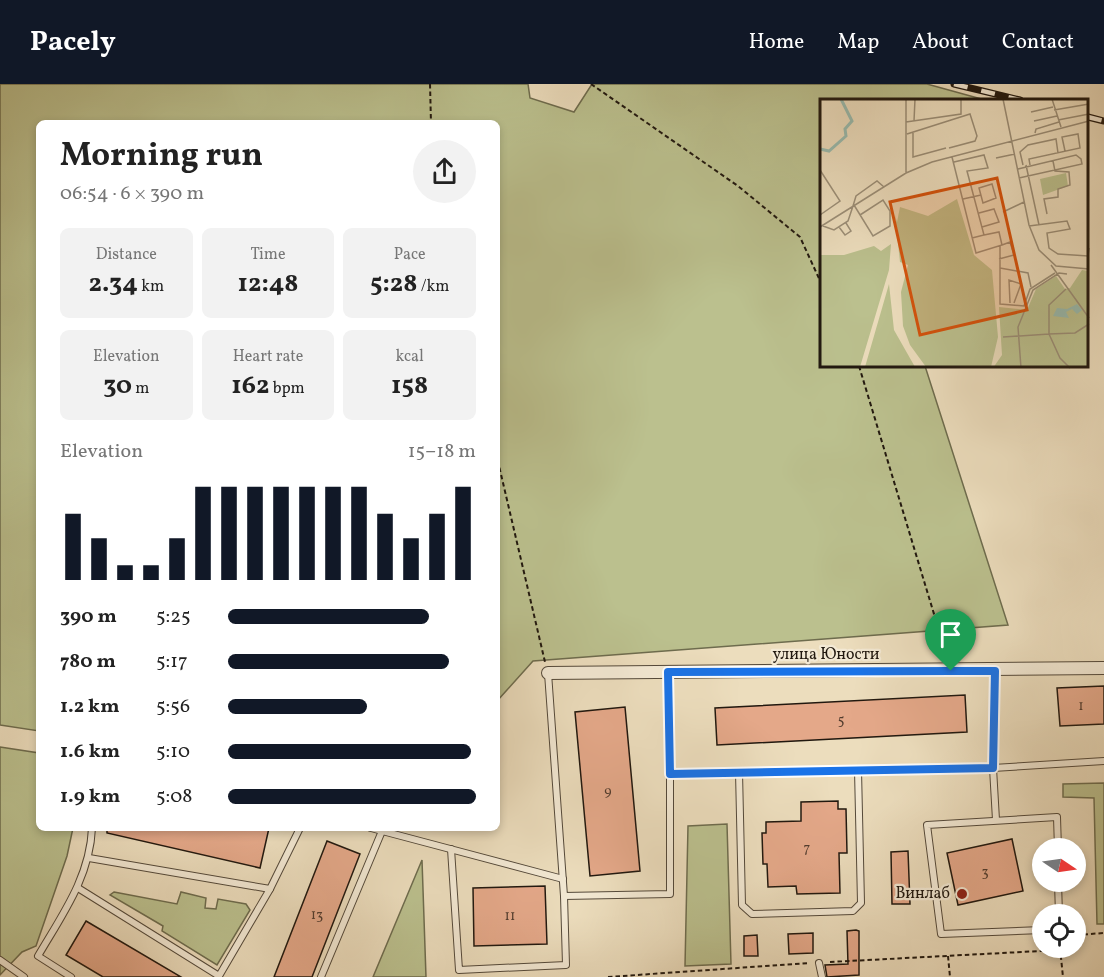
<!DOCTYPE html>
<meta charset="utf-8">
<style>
body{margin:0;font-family:Vollkorn,serif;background:#f2f2f2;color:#222;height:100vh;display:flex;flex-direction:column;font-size:22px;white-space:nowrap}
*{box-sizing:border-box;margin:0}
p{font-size:20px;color:#767676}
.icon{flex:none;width:33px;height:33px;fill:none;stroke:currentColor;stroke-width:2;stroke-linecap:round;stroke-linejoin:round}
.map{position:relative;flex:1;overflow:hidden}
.sheet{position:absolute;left:36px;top:36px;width:464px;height:711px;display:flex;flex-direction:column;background:#fff;border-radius:9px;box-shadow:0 3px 9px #0003}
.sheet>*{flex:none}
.needle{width:39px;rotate:103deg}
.fabs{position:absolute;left:1032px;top:754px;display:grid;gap:12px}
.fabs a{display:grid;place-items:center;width:54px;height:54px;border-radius:50%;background:#fff;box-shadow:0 3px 9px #0003;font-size:30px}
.pin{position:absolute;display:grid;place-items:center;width:51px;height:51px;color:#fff;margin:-62px -26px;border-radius:50% 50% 50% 0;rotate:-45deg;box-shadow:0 0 6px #0007}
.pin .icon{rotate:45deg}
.round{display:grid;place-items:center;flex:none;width:63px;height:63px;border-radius:32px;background:#f2f2f2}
.head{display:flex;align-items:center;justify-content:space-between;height:102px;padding:0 24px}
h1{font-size:33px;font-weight:700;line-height:45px}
.stats{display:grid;grid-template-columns:repeat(3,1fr);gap:9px;height:102px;padding:6px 24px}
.stats div{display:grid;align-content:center;border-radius:9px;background:#f2f2f2;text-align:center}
.stats b{font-size:26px;font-weight:700}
.stats small{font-size:16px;font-weight:400}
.stats p{font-size:16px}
.chart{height:168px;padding:12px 24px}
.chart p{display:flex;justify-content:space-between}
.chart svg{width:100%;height:108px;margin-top:6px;stroke:#111827;stroke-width:6}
ul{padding:0 24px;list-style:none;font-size:20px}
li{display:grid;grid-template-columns:96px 72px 1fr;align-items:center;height:45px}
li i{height:15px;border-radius:8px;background:#111827}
header{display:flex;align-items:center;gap:36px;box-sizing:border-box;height:84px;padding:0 30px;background:#111827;color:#fff}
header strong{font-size:28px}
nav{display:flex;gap:33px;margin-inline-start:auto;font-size:21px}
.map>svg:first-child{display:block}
</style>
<header>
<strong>Pacely</strong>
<nav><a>Home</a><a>Map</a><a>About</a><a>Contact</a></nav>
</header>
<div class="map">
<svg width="1104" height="893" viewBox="0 0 1104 893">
<rect width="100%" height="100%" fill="#ecddbd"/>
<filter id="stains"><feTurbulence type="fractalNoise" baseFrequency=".00333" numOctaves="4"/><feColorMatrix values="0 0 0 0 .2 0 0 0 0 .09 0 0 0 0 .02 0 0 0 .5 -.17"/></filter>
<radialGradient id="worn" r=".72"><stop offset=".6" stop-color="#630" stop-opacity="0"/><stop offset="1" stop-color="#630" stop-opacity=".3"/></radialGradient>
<g fill="#bbc08e" stroke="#6e6c4e" stroke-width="1.5">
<path d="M0 0H528L530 14 574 28 592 0H927L985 16H822V282H925L1008 541 533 577 497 617 496 39H39V647L0 641Z"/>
<path d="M0 663 39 669V744H73L67 772 36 862 22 868 0 891Z"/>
<path d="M1104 699V840H1097L1094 714 1063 713V700Z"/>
<path d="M727 740 731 880 685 882 688 742Z"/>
<path d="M422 776 426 893H373Z"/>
<path d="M114 808 177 820 181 808 206 814 205 824 216 825 218 815 246 820 250 826 217 881 162 847 163 842 110 811Z"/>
</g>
<g fill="#e4a889" stroke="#21180f" stroke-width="1.5">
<path d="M1104 602V640L1060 642 1057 604Z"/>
<path d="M965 611 967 648 717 661 715 624Z"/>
<path d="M625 623 640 787 590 792 575 628Z"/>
<path d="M838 717V725H846L847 769H839L840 809 797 810 796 802 768 803 767 780H763L762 749H766V738L801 737V718Z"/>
<path d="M107 744H269L260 784 107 749Z"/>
<path d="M1012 755 1023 807 958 821 947 769Z"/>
<path d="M327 757 360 770 312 893H274Z"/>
<path d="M908 767 910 820H892L891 768Z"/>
<path d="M545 802 547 860 474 862 473 804Z"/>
<path d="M86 837 181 893H103L66 871Z"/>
<path d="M856 846 859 847V891L827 893 825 881 848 880 847 847Z"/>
<path d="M813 849V869L789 870 788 850Z"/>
<path d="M757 851 758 872H744V852Z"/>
</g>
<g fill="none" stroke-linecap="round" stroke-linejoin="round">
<defs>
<g id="service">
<path d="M995 587 993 684 996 736"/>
<path d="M668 588 670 690 993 684 1104 677"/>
<path d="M548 589 564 812 670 810V690"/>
<path d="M739 688 742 821 752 830 853 827 861 819 858 686"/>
<path d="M371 744 563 795"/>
<path d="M451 765 459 886 566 881 564 812"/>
<path d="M1058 798 1059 831"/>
<path d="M78 804 219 892 270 805 89 774"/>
<path d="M270 805 300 744"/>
<path d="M1042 846 941 850 927 741 1057 733 1058 765"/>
<path d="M0 876 24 893"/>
<path d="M819 879 822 893"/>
<path d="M71 893 38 872C62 831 90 793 92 744"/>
<path d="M321 893 382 747"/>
</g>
<path id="minor" d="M548 589 1104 584"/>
</defs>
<use href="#service" stroke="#54493a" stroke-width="8"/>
<use href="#minor" stroke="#54493a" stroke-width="14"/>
<g stroke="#21180f" stroke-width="2" stroke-dasharray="4.5 3" stroke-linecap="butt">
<path d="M430 0 431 39"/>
<path d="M591 0 738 102 800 153 822 201"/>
<path d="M859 282 947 573"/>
<path d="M496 369 545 578"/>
<path d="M1076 851 1104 849"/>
<path d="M1060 864 1063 893"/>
<path d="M948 872 950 893"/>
<path d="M830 878 1060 866"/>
<path d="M608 893 809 879"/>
</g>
<use href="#service" stroke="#f3e9d4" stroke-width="6"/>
<use href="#minor" stroke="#f3e9d4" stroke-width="12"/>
<defs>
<g id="rail">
<path d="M954 0 1020 16"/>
<path d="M1088 33 1104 37"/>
</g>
</defs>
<use href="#rail" stroke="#21180f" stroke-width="7"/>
<use href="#rail" stroke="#f3e9d4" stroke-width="4.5" stroke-dasharray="14" stroke-linecap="butt"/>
</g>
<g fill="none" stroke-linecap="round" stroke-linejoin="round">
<defs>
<path id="route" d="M951 587H995L993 684 670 690 668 588Z"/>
</defs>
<use href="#route" stroke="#fff" stroke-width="12"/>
<use href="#route" stroke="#1a73e8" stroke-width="8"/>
</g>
<circle fill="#8f2418" stroke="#f3e9d4" stroke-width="2" cx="962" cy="810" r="6"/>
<g text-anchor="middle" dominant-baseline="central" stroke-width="4.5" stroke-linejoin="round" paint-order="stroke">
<g font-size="14" fill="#523c2e">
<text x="1081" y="622">1</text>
<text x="841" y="636">5</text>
<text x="608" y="707">9</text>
<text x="807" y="764">7</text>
<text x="985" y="788">3</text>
<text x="317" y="831">13</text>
<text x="510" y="832">11</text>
</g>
<g font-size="16" fill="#21180f" stroke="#f3e9d4">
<text x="826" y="571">улица Юности</text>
</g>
<g font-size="16" fill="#21180f" stroke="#f3e9d4" text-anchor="end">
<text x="950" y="810">Винлаб</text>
</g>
</g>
<g transform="translate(820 15)">
<rect width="268" height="268" fill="#ecddbd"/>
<path d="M246 74 248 87 223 96 220 80ZM137 100 154 156 172 171 178 238 171 268H106L90 246 83 227 81 193 88 166 80 163 75 116 77 123 80 108 108 117ZM71 145 69 171 40 268H0V156H24L54 147 61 152ZM262 171 268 172V268L173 269 182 256 179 208 207 211 216 190 236 177 245 190 250 189ZM69 185 74 231 95 268H45Z" fill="#bbc08e"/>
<path d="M257 205 262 211 257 215 252 210 246 213 249 219 233 217 237 209 247 210Z" fill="#99bcb0"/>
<path fill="none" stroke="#99bcb0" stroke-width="3" d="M0 50 9 52 26 37 25 30 32 22 21 0"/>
<path fill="none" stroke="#9b8e77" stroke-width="1.5" d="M183 0 209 126 219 151 236 167 269 170M232 0 241 28M234 11 269 5M211 13 233 8M238 21 269 15M94 22 95 0M214 22 237 17M86 23 141 15V0M93 34V58L126 49M215 34 216 30 239 23M87 35 150 15 157 37 155 42 129 49M132 58 156 154 182 146 179 133 164 136M176 59 195 55M134 63 164 56 168 69 147 72 164 136 152 139M203 66 200 53 208 46 236 40 238 54M206 66 219 126M210 66 209 60 260 49 258 35 242 38 245 52M198 70 256 56 261 60 262 65 199 79M0 71 20 102 0 116M86 74V0M172 85 176 99 163 104 159 89ZM143 100 161 96M34 106 53 137 70 127V112L63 101 40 116M33 107 36 97 57 82 64 88M183 113 204 103M159 114 174 110 179 123 162 128M227 115 224 100 238 98V90L250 86 249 73 235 72 233 62M3 127 14 131 28 122 33 107M209 127 247 122 250 130 227 134 229 149 238 155 268 157 269 149M0 128 86 74 112 63 269 22M19 128 25 136 31 132 26 124M180 147V205L204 207 210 190 235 174M179 160 194 156 190 143 182 146M231 166 269 219M180 169 208 174 211 188M246 190 229 206V235L255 234 269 225M190 204 189 181 201 185 194 204M183 238 229 235 240 259 250 269M201 269 198 228 213 191 239 174 247 175"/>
<path fill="#d4520c" fill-opacity="0.15" stroke="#d4520c" stroke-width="3" d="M177 79 207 211 100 236 70 103Z"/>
<rect width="268" height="268" fill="none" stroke="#21180f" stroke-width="3"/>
</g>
<rect width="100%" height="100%" filter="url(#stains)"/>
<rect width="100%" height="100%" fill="url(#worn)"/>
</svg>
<div class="fabs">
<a><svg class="needle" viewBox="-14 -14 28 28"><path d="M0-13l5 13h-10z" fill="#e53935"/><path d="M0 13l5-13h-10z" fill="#767676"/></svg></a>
<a><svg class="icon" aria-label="locate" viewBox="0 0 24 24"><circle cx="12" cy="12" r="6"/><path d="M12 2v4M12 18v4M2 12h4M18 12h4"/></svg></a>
</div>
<div class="pin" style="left:951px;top:587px;background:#1e9e55"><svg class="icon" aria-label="arrive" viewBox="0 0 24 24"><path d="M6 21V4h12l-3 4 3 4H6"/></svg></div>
<section class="sheet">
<div class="head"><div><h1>Morning run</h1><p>06:54 · 6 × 390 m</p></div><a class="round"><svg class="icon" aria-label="share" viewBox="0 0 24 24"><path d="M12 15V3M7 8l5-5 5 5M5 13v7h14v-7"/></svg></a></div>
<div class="stats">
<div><p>Distance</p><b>2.34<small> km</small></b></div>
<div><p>Time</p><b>12:48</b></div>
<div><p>Pace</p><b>5:28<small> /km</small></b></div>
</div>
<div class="stats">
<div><p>Elevation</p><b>30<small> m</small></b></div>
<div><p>Heart rate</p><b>162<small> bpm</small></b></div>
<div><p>kcal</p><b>158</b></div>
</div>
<div class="chart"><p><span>Elevation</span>15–18 m</p>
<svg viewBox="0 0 160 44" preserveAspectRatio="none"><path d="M5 44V17M15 44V27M25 44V38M35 44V38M45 44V27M55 44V6M65 44V6M75 44V6M85 44V6M95 44V6M105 44V6M115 44V6M125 44V17M135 44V27M145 44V17M155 44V6"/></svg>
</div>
<ul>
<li><b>390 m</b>5:25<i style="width:81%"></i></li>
<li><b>780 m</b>5:17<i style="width:89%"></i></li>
<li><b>1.2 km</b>5:56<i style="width:56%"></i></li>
<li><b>1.6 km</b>5:10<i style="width:98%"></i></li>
<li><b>1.9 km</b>5:08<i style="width:100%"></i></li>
</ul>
</section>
</div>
